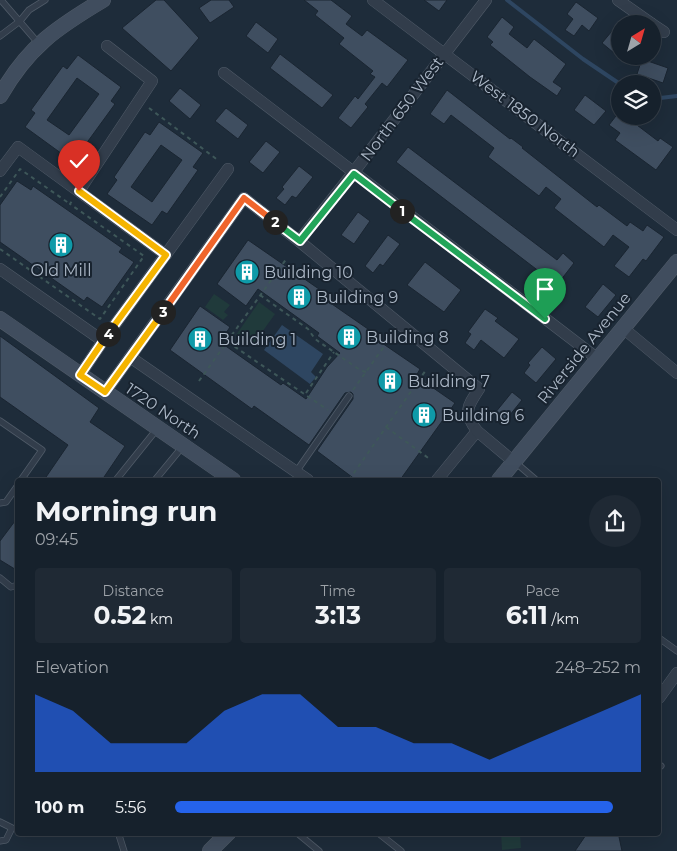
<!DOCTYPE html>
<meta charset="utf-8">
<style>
body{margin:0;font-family:Montserrat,sans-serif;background:#1f2934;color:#f1f3f6;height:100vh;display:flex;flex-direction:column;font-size:19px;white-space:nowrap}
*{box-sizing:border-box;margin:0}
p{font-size:16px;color:#9ea3a9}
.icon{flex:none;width:28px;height:28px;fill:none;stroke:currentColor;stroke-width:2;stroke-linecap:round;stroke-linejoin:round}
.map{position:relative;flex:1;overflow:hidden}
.side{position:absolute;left:15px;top:478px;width:646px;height:358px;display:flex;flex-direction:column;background:#16212c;border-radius:5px;box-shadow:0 5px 20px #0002,0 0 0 1px #353e48}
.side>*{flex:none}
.needle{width:32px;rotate:37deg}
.fabs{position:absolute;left:611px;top:15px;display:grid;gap:10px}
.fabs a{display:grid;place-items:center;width:50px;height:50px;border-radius:50%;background:#16212c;box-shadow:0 5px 20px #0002,0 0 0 1px #353e48;font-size:25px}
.pin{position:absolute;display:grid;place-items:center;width:42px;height:42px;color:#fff;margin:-51px -21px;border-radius:50% 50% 50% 0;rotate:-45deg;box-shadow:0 0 5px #0007}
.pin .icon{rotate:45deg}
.km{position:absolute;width:25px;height:25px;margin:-12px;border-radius:50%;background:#222;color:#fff;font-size:14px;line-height:25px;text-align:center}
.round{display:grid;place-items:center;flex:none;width:52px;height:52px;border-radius:26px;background:#1f2934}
.summary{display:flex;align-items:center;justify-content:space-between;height:85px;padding:0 20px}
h1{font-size:28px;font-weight:700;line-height:38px}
.figures{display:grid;grid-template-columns:repeat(3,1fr);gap:8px;height:85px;padding:5px 20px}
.figures div{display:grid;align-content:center;border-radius:5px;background:#1f2934;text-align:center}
.figures b{font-size:25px;font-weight:700}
.figures small{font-size:14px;font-weight:400}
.figures p{font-size:14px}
.chart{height:140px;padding:10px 20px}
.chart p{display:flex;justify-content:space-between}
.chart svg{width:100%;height:90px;margin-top:5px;fill:#2563eb;opacity:.7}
ul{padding:0 20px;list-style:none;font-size:16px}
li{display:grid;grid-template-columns:80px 60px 1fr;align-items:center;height:38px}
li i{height:12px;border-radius:6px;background:#2563eb}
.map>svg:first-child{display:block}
</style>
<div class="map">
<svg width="677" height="851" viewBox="0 0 677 851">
<rect width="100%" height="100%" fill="#1e2c3a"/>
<g fill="#203a3b">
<path d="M214 294 230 305 224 312 228 315 223 320 205 307Z"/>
<path d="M259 302 275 314 252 346 236 335Z"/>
<path d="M501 833H520L521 848 502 850Z"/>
</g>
<path fill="#2e4661" d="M282 325 323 354 311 372 316 377 310 384 264 350Z"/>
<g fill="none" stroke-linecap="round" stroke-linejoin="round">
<g stroke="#2e4661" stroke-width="4">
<path d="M507 0 583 59 620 84"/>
<path d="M652 99 677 96"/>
</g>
</g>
<g fill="#3f4e60" stroke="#1a2531" fill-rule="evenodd">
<path d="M156 0H164L199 38 171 71 122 28Z"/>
<path d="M211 0H229L234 7 210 23 199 8Z"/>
<path d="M304 0H331L352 16 346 24 362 36 367 30 408 60 387 87 382 83 365 104 368 107 351 128 338 118 355 96 358 99 375 77 370 74 373 71 339 44 344 38 315 15 318 11Z"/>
<path d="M424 0H447L439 11Z"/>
<path d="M576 2 598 18 589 31 582 25 574 36 565 30 573 19 567 14Z"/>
<path d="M502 17 514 27 509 34 527 48 534 39 566 64 553 82 562 88 557 96 530 77 490 45 493 42 487 37Z"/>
<path d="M256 22 278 39 268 53 246 36Z"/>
<path d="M612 31 620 38V58L602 43Z"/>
<path d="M280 54 333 95 322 108 270 68Z"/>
<path d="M78 55 121 87 111 101 115 104 83 148 79 145 69 159 25 127 35 113 31 110 63 66 67 69ZM77 78 99 94 69 135 47 120Z"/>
<path d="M642 59 668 68 663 83 637 74Z"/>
<path d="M180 88 201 105 190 119 169 101Z"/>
<path d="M447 90 510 139 511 138 523 147 522 148 597 207 599 205 627 226 630 222 643 231 647 225 664 237 646 261 643 259 629 277 614 266 629 247 613 235 604 247 554 208 561 199 546 187 539 196 488 157 494 148 451 115 444 124 430 114Z"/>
<path d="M585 95 606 111 594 125 574 110Z"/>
<path d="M226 108 248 125 238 139 215 121Z"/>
<path d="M619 112 620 116H625L658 141 660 138 673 147 656 170 615 140 620 133 609 125Z"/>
<path d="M159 122 203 153 193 167 198 170 167 214 162 211 152 225 107 194 117 180 114 177 145 132 150 135ZM161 145 182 160 152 202 131 187Z"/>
<path d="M266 141 280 152 263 173 249 162Z"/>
<path d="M408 147 557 260 563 253 574 263 557 285 396 162Z"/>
<path d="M299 166 313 177 296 198 292 196 285 205 276 198 284 189 282 187Z"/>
<path d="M17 181 31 190 33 186 122 248 119 252 134 262 102 307 87 297 84 301 0 242V205Z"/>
<path d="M358 212 370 221 354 244 341 235Z"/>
<path d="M388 235 400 244 383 266 380 264 373 273 365 266Z"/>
<path d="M248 240 332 298 329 302 381 338 379 341 420 369 416 376 455 403 400 480H356L317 451 353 399V394L351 392 345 393 309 445 254 406 252 409 170 350 200 306 230 327 220 342 281 385 283 383 306 399 327 367 340 353 317 336 319 333 258 289 246 306 217 284Z"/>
<path d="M425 262 461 290 444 312 407 285Z"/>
<path d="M603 284 616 295 598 317 585 307Z"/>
<path d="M485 309 498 318 495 321 519 339 504 358 481 340 474 350 465 343 471 334 468 332Z"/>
<path d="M0 336 99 408 90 422 125 446 102 480H44L68 445 0 397Z"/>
<path d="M542 347 556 359 536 383 524 373 530 365 528 363Z"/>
<path d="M512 392 522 400 505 421 495 413Z"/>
<path d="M18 517V571L0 560V541Z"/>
<path d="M588 832H618L622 851H575Z"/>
</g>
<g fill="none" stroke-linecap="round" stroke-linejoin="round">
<defs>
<g id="lane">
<path d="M1 0 39 44"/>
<path d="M0 36 20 21 29 10 45 0"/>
<path d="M0 421 42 450 21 480"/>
<path d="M515 462 536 480"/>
<path d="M296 472 349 396"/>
<path d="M116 480 157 429"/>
<path d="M155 480 183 446"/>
<path d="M0 503 6 502 18 485"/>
<path d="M0 578 11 587 18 585"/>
<path d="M659 638 677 651"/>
<path d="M659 765 661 766"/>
<path d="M0 822 12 828 6 840 0 841"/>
<path d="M118 832 124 851"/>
<path d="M296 832 319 851"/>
<path d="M377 832 401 851"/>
</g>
<g id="street">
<path d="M373 0 677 230"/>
<path d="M618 0 652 24"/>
<path d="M652 24 664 32"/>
<path d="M224 73 598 359"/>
<path d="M0 171 18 147 166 255"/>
<path d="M79 191 152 81 107 46"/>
<path d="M299 241 353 173 486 0"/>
<path d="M0 269 103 341 228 169"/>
<path d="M623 328 677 373"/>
<path d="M130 357 308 480"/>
<path d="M80 375 103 341"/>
<path d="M105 392 244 198 299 241 479 389C467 407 463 412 477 431L437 480"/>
<path d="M477 431 514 462"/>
<path d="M659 698 677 673"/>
</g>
<g id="secondary">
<path d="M0 96C28 47 56 28 103 0"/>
<path d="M0 319 233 480"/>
<path d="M499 480 677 262"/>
<path d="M210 851 229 832"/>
</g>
</defs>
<use href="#lane" stroke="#505b68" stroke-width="7"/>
<use href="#street" stroke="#505b68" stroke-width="12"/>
<use href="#secondary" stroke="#505b68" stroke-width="16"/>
<g stroke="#3e5759" stroke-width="2" stroke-dasharray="4 4" stroke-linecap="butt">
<path d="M149 108 219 161"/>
<path d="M0 197 20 169 70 204"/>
<path d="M0 249 100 319 144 256 70 204 72 201"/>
<path d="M260 295 308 329 315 339 360 370 366 372"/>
<path d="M228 342C261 365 294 387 328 410"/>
<path d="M199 381 287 258"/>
<path d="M353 390 388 341"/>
<path d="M306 393 334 352"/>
<path d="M386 427 431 460"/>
<path d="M349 480 426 370"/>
</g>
<use href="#lane" stroke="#323d4b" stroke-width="5.5"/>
<use href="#street" stroke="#323d4b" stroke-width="11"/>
<use href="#secondary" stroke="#404d5e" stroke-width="15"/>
</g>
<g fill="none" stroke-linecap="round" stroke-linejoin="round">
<defs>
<path id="split-1" d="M402 211 545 319"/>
<path id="split-2" d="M275 222 300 241 354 174 402 211"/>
<path id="split-3" d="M163 312 244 198 275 222"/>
<path id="split-4" d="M108 334 80 375 105 392 163 312"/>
<path id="split-5" d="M79 191 166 255 108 334"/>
</defs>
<use href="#split-1" stroke="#fff" stroke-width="10"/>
<use href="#split-2" stroke="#fff" stroke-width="10"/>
<use href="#split-3" stroke="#fff" stroke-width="10"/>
<use href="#split-4" stroke="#fff" stroke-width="10"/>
<use href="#split-5" stroke="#fff" stroke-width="10"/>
<use href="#split-1" stroke="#22a559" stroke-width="6"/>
<use href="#split-2" stroke="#22a559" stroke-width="6"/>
<use href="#split-3" stroke="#f0652b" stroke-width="6"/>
<use href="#split-4" stroke="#f5b400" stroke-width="6"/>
<use href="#split-5" stroke="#f5b400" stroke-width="6"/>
</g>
<defs>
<symbol id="building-disc" viewBox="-11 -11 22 22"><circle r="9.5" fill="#0f9aa8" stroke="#18232f"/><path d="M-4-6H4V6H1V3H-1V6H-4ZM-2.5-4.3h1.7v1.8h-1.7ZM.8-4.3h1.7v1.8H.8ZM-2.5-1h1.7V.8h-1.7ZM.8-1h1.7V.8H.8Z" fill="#fff"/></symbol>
</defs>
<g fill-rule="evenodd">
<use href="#building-disc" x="47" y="231" width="28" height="28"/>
<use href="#building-disc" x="233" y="258" width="28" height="28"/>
<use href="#building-disc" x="285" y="283" width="28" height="28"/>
<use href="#building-disc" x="335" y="323" width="28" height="28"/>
<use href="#building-disc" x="186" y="325" width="28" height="28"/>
<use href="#building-disc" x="376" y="367" width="28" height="28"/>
<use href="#building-disc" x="410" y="401" width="28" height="28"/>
</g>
<g text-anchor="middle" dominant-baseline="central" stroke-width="4" stroke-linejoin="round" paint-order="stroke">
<g font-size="16" fill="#acb8c7" stroke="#18232f">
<text transform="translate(402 109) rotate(-53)">North 650 West</text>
<text transform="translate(525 114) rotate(37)">West 1850 North</text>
<text transform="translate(584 348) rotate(-51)">Riverside Avenue</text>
<text transform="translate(163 411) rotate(34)">1720 North</text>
</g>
<g font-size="16" fill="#acb8c7" stroke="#18232f" text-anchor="start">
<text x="61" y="270" text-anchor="middle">Old Mill</text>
<text x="264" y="272">Building 10</text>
<text x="316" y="297">Building 9</text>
<text x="366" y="337">Building 8</text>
<text x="218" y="339">Building 1</text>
<text x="408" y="381">Building 7</text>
<text x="442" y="415">Building 6</text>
</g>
</g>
</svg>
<div class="fabs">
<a><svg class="needle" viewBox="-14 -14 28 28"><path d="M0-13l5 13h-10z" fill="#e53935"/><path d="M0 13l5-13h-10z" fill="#9ea3a9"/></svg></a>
<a><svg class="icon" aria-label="layers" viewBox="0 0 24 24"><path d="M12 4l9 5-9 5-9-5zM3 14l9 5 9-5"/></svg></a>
</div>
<div class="pin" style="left:545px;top:319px;background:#1e9e55"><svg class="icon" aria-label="arrive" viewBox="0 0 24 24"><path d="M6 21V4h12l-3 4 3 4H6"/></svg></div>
<div class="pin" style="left:79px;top:191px;background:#d93025"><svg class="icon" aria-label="check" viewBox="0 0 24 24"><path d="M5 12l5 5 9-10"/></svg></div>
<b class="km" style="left:402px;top:211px">1</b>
<b class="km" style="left:275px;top:222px">2</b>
<b class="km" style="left:163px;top:312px">3</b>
<b class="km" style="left:108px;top:334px">4</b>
<section class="side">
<div class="summary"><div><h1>Morning run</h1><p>09:45</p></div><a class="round"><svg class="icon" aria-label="share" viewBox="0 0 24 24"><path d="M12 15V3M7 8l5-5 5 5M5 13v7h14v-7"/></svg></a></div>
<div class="figures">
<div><p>Distance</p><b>0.52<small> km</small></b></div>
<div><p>Time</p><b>3:13</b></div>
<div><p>Pace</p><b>6:11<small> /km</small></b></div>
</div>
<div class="chart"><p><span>Elevation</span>248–252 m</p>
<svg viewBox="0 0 160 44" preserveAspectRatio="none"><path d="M0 44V6L10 14L20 30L30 30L40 30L50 14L60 6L70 6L80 22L90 22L100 30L110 30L120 38L130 30L140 22L150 14L160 6V44z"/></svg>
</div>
<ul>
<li><b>100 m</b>5:56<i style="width:94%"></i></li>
</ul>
</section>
</div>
